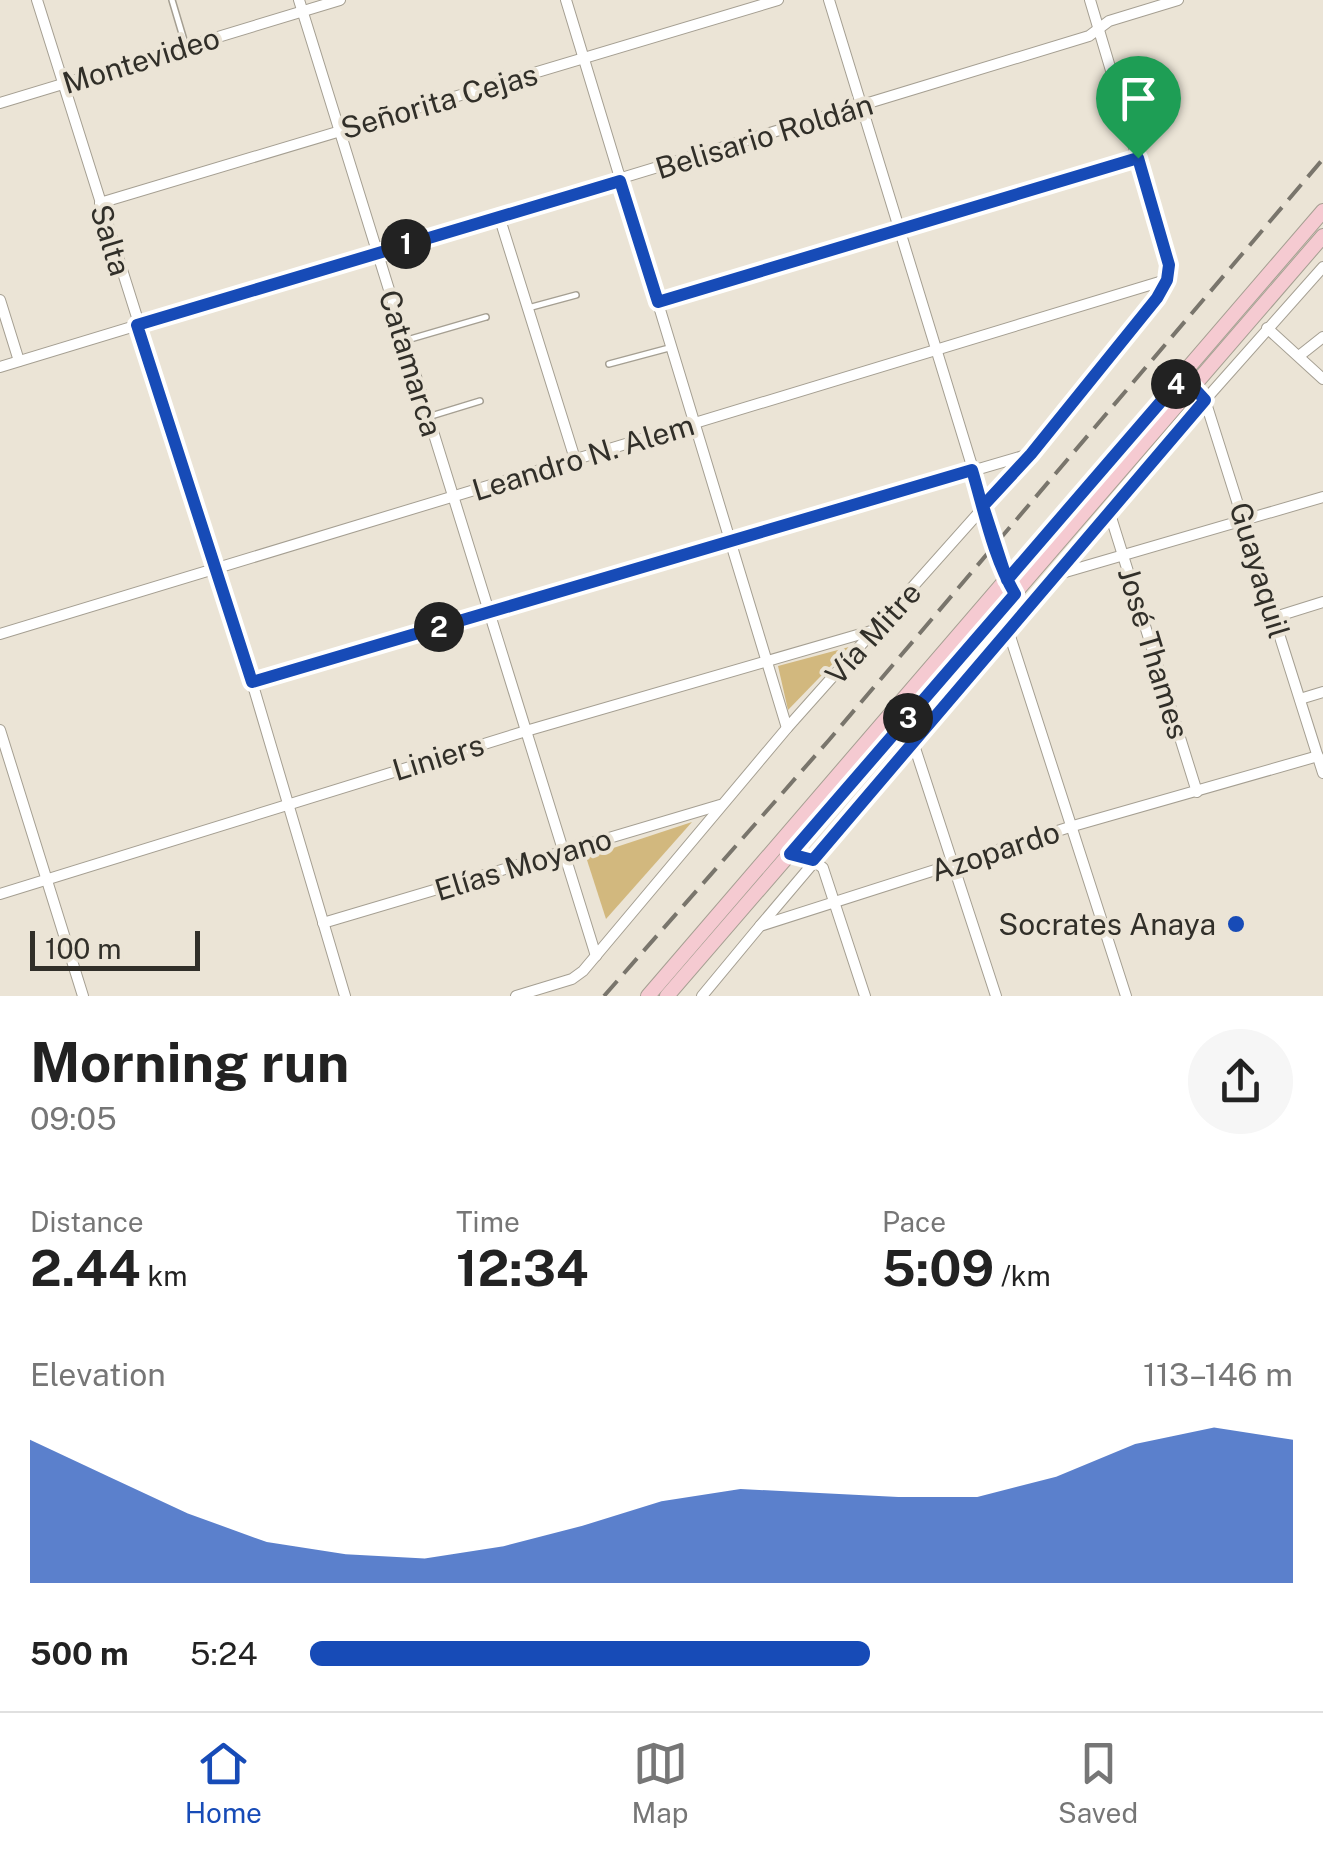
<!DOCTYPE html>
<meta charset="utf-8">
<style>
body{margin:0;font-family:"Public Sans",sans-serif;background:#f6f6f6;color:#222;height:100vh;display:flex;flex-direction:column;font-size:38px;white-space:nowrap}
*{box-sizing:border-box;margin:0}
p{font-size:32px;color:#767676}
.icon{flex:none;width:55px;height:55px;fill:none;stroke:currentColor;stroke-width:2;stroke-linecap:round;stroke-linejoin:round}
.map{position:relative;height:996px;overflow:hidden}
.drawer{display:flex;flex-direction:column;background:#fff;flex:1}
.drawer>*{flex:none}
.scale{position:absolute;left:30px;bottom:25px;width:170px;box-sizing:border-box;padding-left:10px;border:5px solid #312f29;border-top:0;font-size:28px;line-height:35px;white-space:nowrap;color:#312f29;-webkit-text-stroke:8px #ebe4d6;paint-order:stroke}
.pin{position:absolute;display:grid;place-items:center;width:85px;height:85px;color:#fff;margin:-102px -42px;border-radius:50% 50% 50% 0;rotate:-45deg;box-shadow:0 0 10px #0007}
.pin .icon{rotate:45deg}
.km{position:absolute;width:50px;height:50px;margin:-25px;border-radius:50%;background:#222;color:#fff;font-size:28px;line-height:50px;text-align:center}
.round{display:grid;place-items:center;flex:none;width:105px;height:105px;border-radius:52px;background:#f6f6f6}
.summary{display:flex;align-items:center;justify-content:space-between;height:170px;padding:0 30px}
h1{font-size:55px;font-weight:700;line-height:75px}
.metrics{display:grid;grid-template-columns:repeat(3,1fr);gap:15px;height:170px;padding:10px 30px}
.metrics div{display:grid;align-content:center}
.metrics b{font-size:50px;font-weight:700}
.metrics small{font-size:28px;font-weight:400}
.metrics p{font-size:28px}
.chart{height:280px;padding:20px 30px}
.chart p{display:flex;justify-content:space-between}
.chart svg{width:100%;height:180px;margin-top:10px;fill:#174bb7;opacity:.7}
ul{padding:0 30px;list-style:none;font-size:32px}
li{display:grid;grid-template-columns:160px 120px 1fr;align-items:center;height:75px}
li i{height:25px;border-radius:12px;background:#174bb7}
.menu{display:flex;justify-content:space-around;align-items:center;height:140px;border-top:2px solid #e0e0e0;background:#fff;font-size:28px;color:#767676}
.menu a{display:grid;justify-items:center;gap:5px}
.menu .current{color:#174bb7}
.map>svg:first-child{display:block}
</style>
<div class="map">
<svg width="1323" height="996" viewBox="0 0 1323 996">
<rect width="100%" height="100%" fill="#ebe4d6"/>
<g fill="#d2b87e">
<path d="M849 647 788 710 778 666Z"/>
<path d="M692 822 606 919 586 857Z"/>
</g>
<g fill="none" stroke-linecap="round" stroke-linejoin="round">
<defs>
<g id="service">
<path d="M172 0 186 47"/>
<path d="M528 308 576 295"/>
<path d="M407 340 486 317"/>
<path d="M609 364 669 348"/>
<path d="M431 416 480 401"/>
</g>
<g id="minor">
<path d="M37 0 252 682 345 996"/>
<path d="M299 0 596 956"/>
<path d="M566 0 787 728"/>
<path d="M829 0 1007 580"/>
<path d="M0 103 340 0"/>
<path d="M100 203 778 0"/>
<path d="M499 216 575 459"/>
<path d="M0 300 19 361"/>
<path d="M658 302 1137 158"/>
<path d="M1267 328 1323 379"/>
<path d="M1299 356 1323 337"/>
<path d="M0 367 1089 36 1109 21 1178 0"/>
<path d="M1190 383 1205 400 1323 773"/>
<path d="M1110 514 1197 792"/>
<path d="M1062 573 1323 497"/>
<path d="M1275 617 1323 602"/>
<path d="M1009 633 1126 996"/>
<path d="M0 634 1166 280"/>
<path d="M252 682 1030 454"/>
<path d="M1300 699 1323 692"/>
<path d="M0 730 83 996"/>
<path d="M914 745 996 996"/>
<path d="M788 852 813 860 823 868 865 996"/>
<path d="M0 894 526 731 878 629"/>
<path d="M323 923 720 805"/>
<path d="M760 926 1205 400 1323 267"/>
<path d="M516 996 572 979 583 971 787 728 1031 454 1157 298 1167 280 1169 265 1090 0"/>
<path d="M702 996 760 926 1073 826 1318 756"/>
</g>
<g id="secondary">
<path d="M648 996 1323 211"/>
<path d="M667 996 1323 236"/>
</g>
</defs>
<use href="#service" stroke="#a59f92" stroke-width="8"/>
<use href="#minor" stroke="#a59f92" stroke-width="12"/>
<use href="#secondary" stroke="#a59f92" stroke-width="16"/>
<use href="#service" stroke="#fff" stroke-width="5"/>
<use href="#minor" stroke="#fff" stroke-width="10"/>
<use href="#secondary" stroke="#f5cad1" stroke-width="14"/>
<path stroke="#79756c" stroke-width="4" stroke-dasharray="20 10" stroke-linecap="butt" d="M604 996 829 740 1323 159"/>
</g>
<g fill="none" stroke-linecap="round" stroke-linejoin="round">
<defs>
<path id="route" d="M1138 158 658 302 620 181 137 325 252 682 972 470C984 510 993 557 1015 594L790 854 813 860 1205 400 1183 376 1007 580 983 506 1031 454 1157 298 1167 280 1169 265 1138 158"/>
</defs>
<use href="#route" stroke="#fff" stroke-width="20"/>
<use href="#route" stroke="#174bb7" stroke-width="12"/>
</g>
<circle fill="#174bb7" stroke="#ebe4d6" stroke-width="4" cx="1236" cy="924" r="10"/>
<g text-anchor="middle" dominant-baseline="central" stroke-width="8" stroke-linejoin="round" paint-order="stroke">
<g font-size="30" fill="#312f29" stroke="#ebe4d6">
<text transform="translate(141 60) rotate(-17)">Montevideo</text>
<text transform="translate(439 101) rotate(-16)">Señorita Cejas</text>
<text transform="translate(764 136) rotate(-17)">Belisario Roldán</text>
<text transform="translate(111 240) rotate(73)">Salta</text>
<text transform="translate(411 363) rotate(73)">Catamarca</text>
<text transform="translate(583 457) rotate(-17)">Leandro N. Alem</text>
<text transform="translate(1260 570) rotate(73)">Guayaquil</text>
<text transform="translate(873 633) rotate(-48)">Vía Mitre</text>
<text transform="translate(1154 653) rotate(73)">José Thames</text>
<text transform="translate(438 757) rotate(-17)">Liniers</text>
<text transform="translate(995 851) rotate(-18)">Azopardo</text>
<text transform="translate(523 864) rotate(-17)">Elías Moyano</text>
</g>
<g font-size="30" fill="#312f29" stroke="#ebe4d6" text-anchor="end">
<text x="1216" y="924">Socrates Anaya</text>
</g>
</g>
</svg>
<div class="scale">100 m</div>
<div class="pin" style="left:1138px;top:158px;background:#1e9e55"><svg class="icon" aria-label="arrive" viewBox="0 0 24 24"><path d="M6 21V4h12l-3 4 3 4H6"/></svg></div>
<b class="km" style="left:406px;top:244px">1</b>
<b class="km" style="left:439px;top:627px">2</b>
<b class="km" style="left:908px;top:718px">3</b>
<b class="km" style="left:1176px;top:384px">4</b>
</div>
<section class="drawer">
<div class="summary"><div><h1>Morning run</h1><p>09:05</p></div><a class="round"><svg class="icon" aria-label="share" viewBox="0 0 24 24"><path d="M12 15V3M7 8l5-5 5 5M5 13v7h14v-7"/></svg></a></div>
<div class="metrics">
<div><p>Distance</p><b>2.44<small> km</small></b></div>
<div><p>Time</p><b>12:34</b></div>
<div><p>Pace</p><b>5:09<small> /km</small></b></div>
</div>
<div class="chart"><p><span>Elevation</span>113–146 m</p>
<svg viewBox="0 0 160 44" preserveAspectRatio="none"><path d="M0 44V9L10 18L20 27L30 34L40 37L50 38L60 35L70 30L80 24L90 21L100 22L110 23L120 23L130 18L140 10L150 6L160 9V44z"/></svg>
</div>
<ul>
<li><b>500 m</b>5:24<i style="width:57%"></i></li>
</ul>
</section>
<nav class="menu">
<a class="current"><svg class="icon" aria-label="home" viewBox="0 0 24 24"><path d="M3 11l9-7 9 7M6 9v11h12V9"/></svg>Home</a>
<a><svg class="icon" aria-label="map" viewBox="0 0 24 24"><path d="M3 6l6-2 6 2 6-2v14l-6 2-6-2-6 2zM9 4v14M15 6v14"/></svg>Map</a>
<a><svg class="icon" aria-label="saved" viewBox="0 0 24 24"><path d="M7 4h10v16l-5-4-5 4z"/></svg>Saved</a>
</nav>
